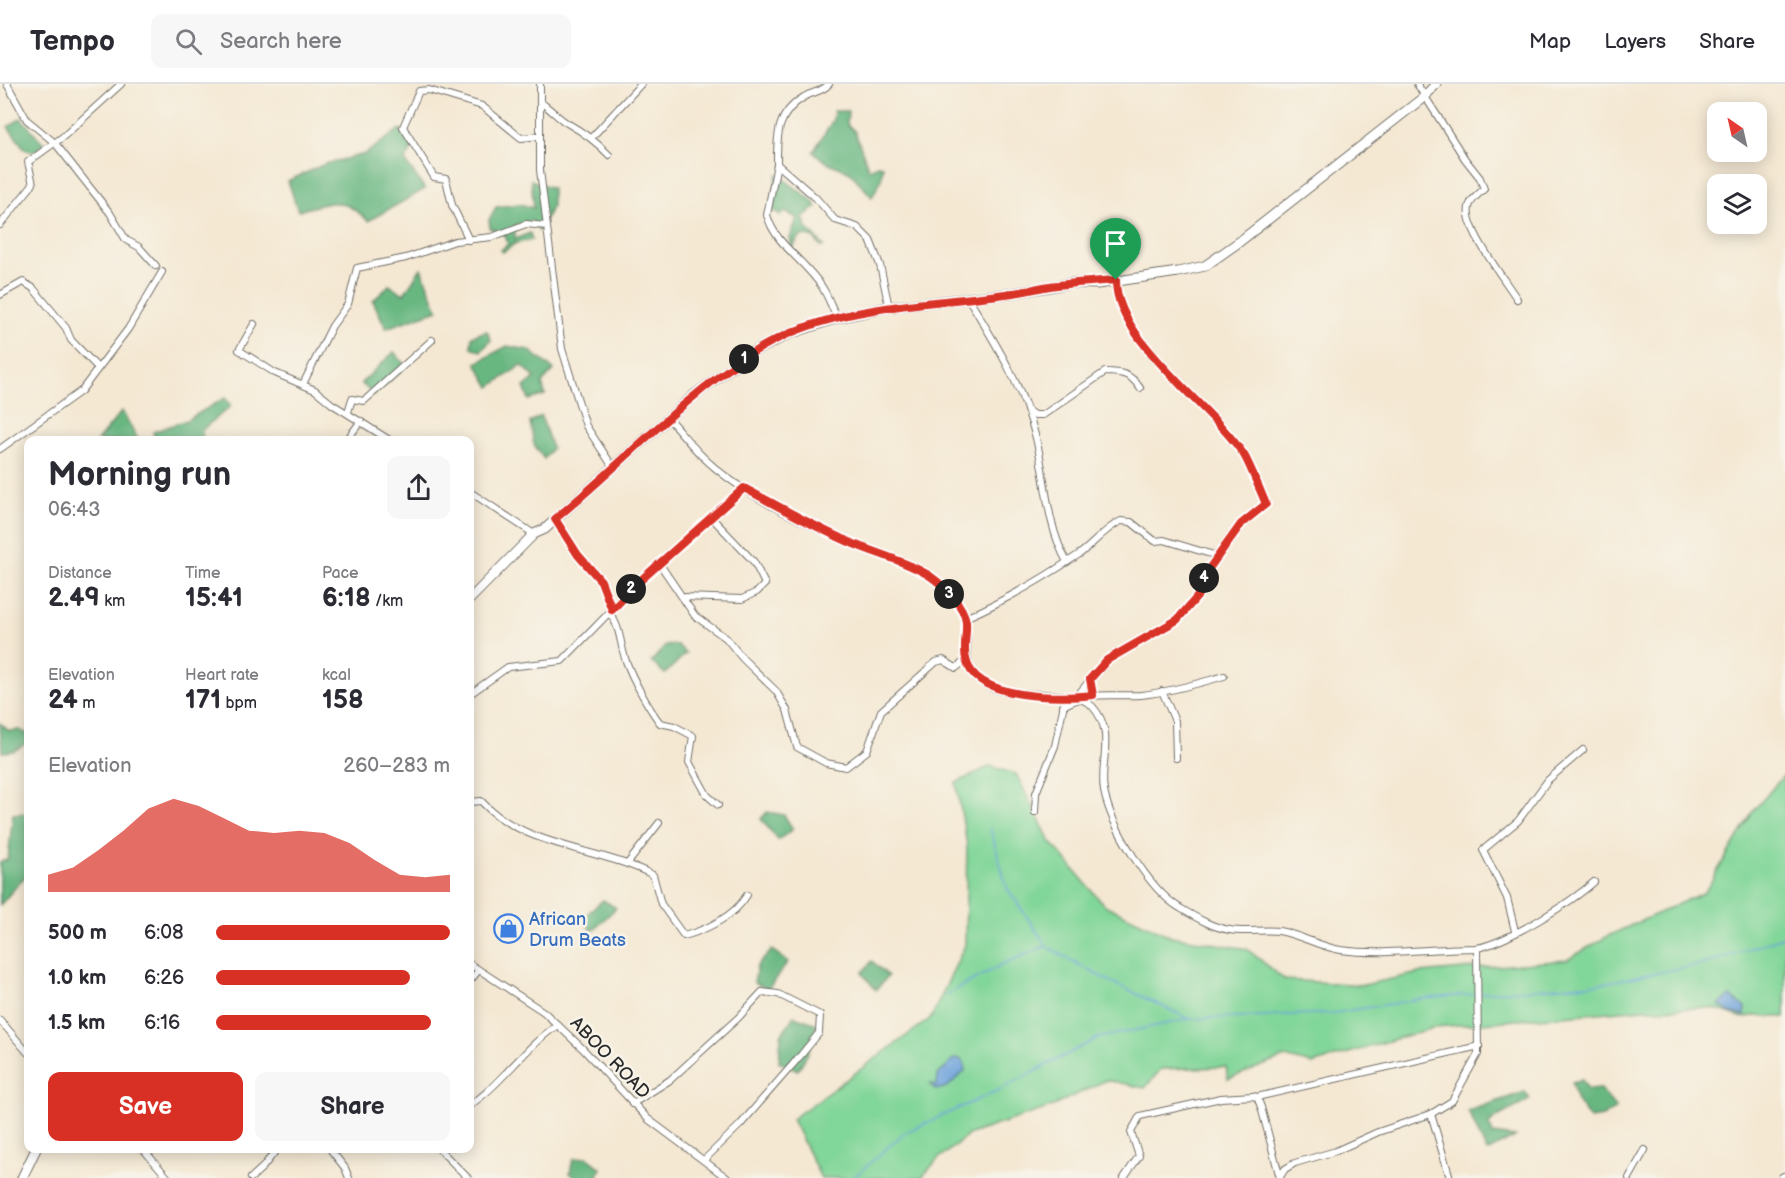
<!DOCTYPE html>
<meta charset="utf-8">
<style>
body{margin:0;font-family:"Balsamiq Sans",sans-serif;background:#f7f7f7;color:#2b2b33;height:100vh;display:flex;flex-direction:column;font-size:22px;white-space:nowrap}
*{box-sizing:border-box;margin:0}
p{font-size:20px;color:#7c7c81}
.icon{flex:none;width:33px;height:33px;fill:none;stroke:currentColor;stroke-width:2;stroke-linecap:round;stroke-linejoin:round}
.map{position:relative;flex:1;overflow:hidden}
.drawer{position:absolute;left:24px;top:352px;width:450px;height:717px;display:flex;flex-direction:column;background:#fff;border-radius:12px;box-shadow:0 3px 15px #0003}
.drawer>*{flex:none}
.needle{width:39px;rotate:326deg}
.tools{position:absolute;left:1707px;top:18px;display:grid;gap:12px}
.tools a{display:grid;place-items:center;width:60px;height:60px;border-radius:12px;background:#fff;box-shadow:0 3px 15px #0003;font-size:30px}
.pin{position:absolute;display:grid;place-items:center;width:51px;height:51px;color:#fff;margin:-62px -26px;border-radius:50% 50% 50% 0;rotate:-45deg;box-shadow:0 0 6px #0007}
.pin .icon{rotate:45deg}
.km{position:absolute;width:30px;height:30px;margin:-15px;border-radius:50%;background:#222;color:#fff;font-size:16px;line-height:30px;text-align:center}
.round{display:grid;place-items:center;flex:none;width:63px;height:63px;border-radius:12px;background:#f7f7f7}
.overview{display:flex;align-items:center;justify-content:space-between;height:102px;padding:0 24px}
h1{font-size:33px;font-weight:700;line-height:45px}
.stats{display:grid;grid-template-columns:repeat(3,1fr);gap:9px;height:102px;padding:6px 24px}
.stats div{display:grid;align-content:center}
.stats b{font-size:26px;font-weight:700}
.stats small{font-size:16px;font-weight:400}
.stats p{font-size:16px}
.chart{height:168px;padding:12px 24px}
.chart p{display:flex;justify-content:space-between}
.chart svg{width:100%;height:108px;margin-top:6px;fill:#d93025;opacity:.7}
.cta{display:flex;gap:12px;margin-top:auto;padding:12px 24px}
.cta a{flex:1;height:69px;border-radius:12px;background:#d93025;color:#fff;font-size:24px;font-weight:700;line-height:69px;text-align:center}
.cta a+a{background:#f7f7f7;color:#2b2b33}
ul{padding:0 24px;list-style:none;font-size:20px}
li{display:grid;grid-template-columns:96px 72px 1fr;align-items:center;height:45px}
li i{height:15px;border-radius:8px;background:#d93025}
header{display:flex;align-items:center;gap:36px;box-sizing:border-box;height:84px;padding:0 30px;background:#fff;border-bottom:2px solid #e1e1e2}
header strong{font-size:28px}
nav{display:flex;gap:33px;margin-inline-start:auto;font-size:21px}
.search{width:420px;height:54px;background:#f7f7f7;display:flex;align-items:center;gap:15px;box-sizing:border-box;padding:0 21px;border-radius:12px;color:#7c7c81;font-size:22px}
.map>svg:first-child{display:block}
</style>
<header>
<strong>Tempo</strong>
<div class="search"><svg class="icon" aria-label="search" viewBox="0 0 24 24"><circle cx="10" cy="10" r="6"/><path d="M15 15l6 6"/></svg>Search here</div>
<nav><a>Map</a><a>Layers</a><a>Share</a></nav>
</header>
<div class="map">
<svg width="1785" height="1094" viewBox="0 0 1785 1094">
<rect width="100%" height="100%" fill="#f7f3e8"/>
<filter id="ink" filterUnits="userSpaceOnUse"><feTurbulence type="fractalNoise" baseFrequency=".0167" numOctaves="2"/><feDisplacementMap in="SourceGraphic" scale="12" xChannelSelector="R" yChannelSelector="G"/><feConvolveMatrix kernelMatrix="1 2 1 2 8 2 1 2 1" color-interpolation-filters="sRGB"/></filter>
<filter id="wash" filterUnits="userSpaceOnUse"><feTurbulence type="fractalNoise" baseFrequency=".008" numOctaves="4" result="noise"/><feDisplacementMap in="SourceGraphic" scale="24" xChannelSelector="R" yChannelSelector="G"/><feGaussianBlur stdDeviation="1.35" result="paint"/><feColorMatrix in="noise" values="0 0 0 0 0 0 0 0 0 0 0 0 0 0 0 0 0 1.4 0 .05"/><feComposite in="paint" operator="in"/></filter>
<g filter="url(#wash)">
<rect width="100%" height="100%" fill="#f4e8d3"/>
<path fill="#81d699" stroke="#568062" stroke-width="1.5" d="M990 682 1016 690 1050 757 1104 821 1170 852 1247 865 1285 896 1364 901 1419 889 1567 876 1608 852 1705 808 1754 726 1785 690V933L1752 932 1743 934 1713 924 1644 925 1436 943 1312 980 1285 973 1228 995 1226 983 1161 985 1145 1004 1106 996 1051 1023 970 1050 938 1075 921 1094H821L792 1035 931 934 965 861 967 761 956 699Z"/>
<g fill="#68b781" stroke="#4a7156" stroke-width="1.5">
<path d="M834 27H848L847 40 855 48 869 86 877 81 883 82 881 96 872 113 849 87 828 79 813 68 833 36Z"/>
<path d="M21 34 44 60 34 68 25 65 8 43Z"/>
<path d="M400 45 413 63 405 77 425 105 368 137C342 111 331 118 298 127L288 97 325 80 365 70Z"/>
<path d="M777 90 813 117 817 123 803 133 807 144 824 162 821 163 814 154 804 151 798 154 792 166 790 154 797 134 785 128 781 131 771 125Z"/>
<path d="M531 96 552 104V122L539 147 532 137 515 141V155L530 149 532 156 516 159 503 168 501 166 508 160 505 151 490 144 489 136 496 123 519 120 534 124Z"/>
<path d="M421 184 438 226 386 244 373 217 389 201 404 210Z"/>
<path d="M487 247 491 256 481 267 471 263 472 252Z"/>
<path d="M507 262 529 266 554 286 542 299 545 311 529 316 524 303 535 294 522 281 490 303 476 279Z"/>
<path d="M394 268 406 282 374 311 361 299Z"/>
<path d="M225 314 231 322 202 346 203 357H155L153 348 187 336Z"/>
<path d="M122 327 139 357H97Z"/>
<path d="M541 332 552 364 544 375 534 361 530 338Z"/>
<path d="M666 561H677L686 569 665 590 651 578Z"/>
<path d="M0 639 9 647 19 646 28 650V658L14 667 2 668Z"/>
<path d="M767 728 784 731 793 745 778 756 761 735Z"/>
<path d="M28 729V789L0 821V778L8 775 13 730Z"/>
<path d="M603 816 616 824 592 847 587 841 586 831Z"/>
<path d="M772 866 788 878 768 905 754 899 757 882Z"/>
<path d="M872 877 888 892 876 906 862 889Z"/>
<path d="M794 932 817 940 808 969 798 986 779 978 781 951Z"/>
<path d="M1582 996 1588 1006 1600 1005 1616 1024 1603 1033 1590 1035 1577 1017 1572 999Z"/>
<path d="M1525 1008 1530 1015C1517 1026 1501 1027 1489 1040L1493 1050 1515 1053 1487 1068 1468 1027Z"/>
<path d="M587 1073 601 1084 597 1094H576L570 1089 573 1075Z"/>
</g>
<g fill="#6da3db" stroke="#4c6783" stroke-width="1.5">
<path d="M1730 912 1745 923 1744 932 1729 928 1719 921Z"/>
<path d="M954 975H960L964 979 965 987 947 1003 936 1006 930 1000 937 1001 938 991Z"/>
</g>
<g fill="none" stroke-linecap="round" stroke-linejoin="round">
<g stroke="#6da3db" stroke-width="1.5">
<path d="M990 744 1007 804 1046 861"/>
<path d="M1480 909 1598 900 1708 879 1785 852"/>
<path d="M946 911 1003 880 1046 862 1101 893 1189 935"/>
<path d="M853 1094 904 1049 1001 1005 1098 954 1189 935 1334 929 1421 915 1476 910"/>
</g>
</g>
</g>
<g filter="url(#ink)">
<g fill="none" stroke-linecap="round" stroke-linejoin="round">
<defs>
<g id="street">
<path d="M7 0 27 36 55 59 110 129 126 156 139 163 156 182"/>
<path d="M540 0V86L562 265 586 342 613 383"/>
<path d="M829 0C821 9 813 7 804 13 776 30 777 52 777 80L816 114 835 136 857 143 870 156 880 181 889 223"/>
<path d="M1417 0 1465 75 1480 94 1484 105C1478 111 1471 115 1469 123 1464 144 1505 196 1517 215"/>
<path d="M540 18C550 24 559 35 567 39 583 48 596 57 609 71"/>
<path d="M592 53 641 0"/>
<path d="M777 80 767 131C775 161 806 177 822 203 828 212 832 224 837 234"/>
<path d="M0 141 33 100 28 78 64 52 121 0"/>
<path d="M469 156 452 121 446 95 434 93 403 43 419 7 429 6 482 22 521 54 540 52"/>
<path d="M0 211 23 198 33 204 66 244 71 256 98 284"/>
<path d="M968 214C995 258 1023 303 1036 354 1046 394 1046 441 1067 478"/>
<path d="M254 240 239 266 275 289 315 306 332 320 391 357"/>
<path d="M303 300 332 242 348 220 357 184 406 174 455 157 492 153 526 140 546 142"/>
<path d="M1027 326 1034 331H1043L1105 288C1122 288 1131 290 1140 304"/>
<path d="M348 328 352 315 364 317 432 256"/>
<path d="M668 334C679 346 690 360 701 371 741 411 800 437 851 459 878 471 907 476 931 493 943 502 962 520 965 535 972 562 956 583 988 602 1015 617 1075 602 1093 623 1116 649 1099 679 1104 707 1111 742 1149 806 1180 824 1195 833 1213 844 1230 846 1246 849 1263 845 1279 847 1301 851 1320 863 1341 866 1386 872 1432 864 1477 864 1508 858 1570 819 1594 798"/>
<path d="M346 357 361 337"/>
<path d="M0 365 81 307 128 245 162 188"/>
<path d="M470 408 534 450"/>
<path d="M555 435 578 471 601 497 612 526"/>
<path d="M659 479 695 532 726 554 743 575 776 607 787 626 797 663 826 679 846 683 867 667 881 627 936 578 943 576 956 584 966 576"/>
<path d="M683 513 742 515 757 508 765 500 754 478 712 434"/>
<path d="M609 529C621 542 620 562 626 577 633 596 648 623 660 639L674 642 693 652 689 678 707 711 718 721"/>
<path d="M965 534C1005 517 1042 495 1078 471 1093 461 1104 445 1121 437L1131 438 1155 457 1164 456 1217 472"/>
<path d="M1090 595 1093 611"/>
<path d="M1162 607 1175 637 1176 674"/>
<path d="M470 610 508 583 562 577 641 496 744 404"/>
<path d="M1076 613 1107 576 1177 536 1197 513 1208 486 1241 440 1266 420C1260 406 1248 378 1244 372 1212 322 1115 256 1116 196"/>
<path d="M1063 622C1091 606 1111 613 1141 611 1169 608 1197 600 1224 592"/>
<path d="M470 718 481 717C524 764 598 763 653 791L661 820 684 852C706 846 735 832 747 811"/>
<path d="M1035 728 1036 709 1055 662 1064 620"/>
<path d="M628 779 659 739"/>
<path d="M1515 847 1507 814 1483 766 1518 737 1548 696 1583 666"/>
<path d="M470 880 544 928 583 965 648 1035 727 1094"/>
<path d="M470 897 478 887"/>
<path d="M0 936 28 969"/>
<path d="M1257 1013 1479 962"/>
<path d="M632 1020 670 996 738 934 762 908 778 910 820 931 819 949 801 971 740 1041 704 1076"/>
<path d="M470 1021C503 999 524 963 558 941"/>
<path d="M143 1065 168 1094"/>
<path d="M330 1065 345 1084 349 1094"/>
<path d="M439 1065 468 1094"/>
<path d="M1280 1093 1285 1085 1295 1079 1336 1067 1378 1048 1431 1030"/>
<path d="M251 1094 263 1083 277 1065"/>
<path d="M1124 1094 1139 1072 1131 1048 1140 1032 1221 1014 1253 1012 1257 1013 1261 1023 1280 1094"/>
<path d="M1450 1094 1431 1030 1452 1017 1478 970 1477 864"/>
<path d="M1629 1094 1645 1066"/>
</g>
<g id="secondary">
<path d="M470 515 534 450 545 445 693 312 751 269 789 250 837 234 889 223 1014 209 1072 199 1097 200 1178 188 1205 182 1239 158 1424 13 1436 0"/>
<path d="M22 1094 36 1065"/>
<path d="M1783 1094 1785 1093"/>
</g>
</defs>
<use href="#street" stroke="#716d66" stroke-width="8"/>
<use href="#secondary" stroke="#716d66" stroke-width="11"/>
<use href="#street" stroke="#fff" stroke-width="6"/>
<use href="#secondary" stroke="#fff" stroke-width="9"/>
</g>
</g>
<g fill="none" stroke-linecap="round" stroke-linejoin="round" filter="url(#ink)">
<defs>
<path id="route" d="M1116 196C1115 256 1212 322 1244 371 1248 377 1260 406 1266 420L1241 440 1208 486 1197 513 1177 536 1107 576 1090 595 1093 611C1061 615 974 616 966 575 963 563 967 550 966 538 964 521 943 501 930 492 906 477 880 471 854 460 816 444 780 423 744 404L641 496 612 526 601 497 578 471 555 435C621 381 678 318 749 271 827 219 924 222 1013 209 1023 208 1033 205 1044 203 1066 199 1093 198 1116 196Z"/>
</defs>
<use href="#route" stroke="#fff" stroke-width="12"/>
<use href="#route" stroke="#d93025" stroke-width="8"/>
</g>
<defs>
<symbol id="shop-ring" viewBox="-11 -11 22 22"><circle r="9.5" fill="#f7f3e8" stroke="#3f7fe0" stroke-width="1.5"/><path d="M-5-2.5h2.3a2.7 3.5 0 0 1 5.4 0H5L5.5 6h-11ZM-1.5-2.5h3a1.5 2.3 0 0 0-3 0Z" fill="#3f7fe0"/></symbol>
</defs>
<g fill-rule="evenodd">
<use href="#shop-ring" x="492" y="828" width="33" height="33"/>
</g>
<g text-anchor="middle" dominant-baseline="central" stroke-width="5" stroke-linejoin="round" paint-order="stroke">
<g font-size="18" fill="#366cbe" stroke="#f7f3e8" text-anchor="start">
<text x="529" y="835">African<tspan x="529" dy="21">Drum Beats</tspan></text>
</g>
<g font-size="18" fill="#2b2b2b" stroke="#f7f3e8">
<text transform="translate(610 974) rotate(46)">ABOO ROAD</text>
</g>
</g>
</svg>
<div class="tools">
<a><svg class="needle" viewBox="-14 -14 28 28"><path d="M0-13l5 13h-10z" fill="#e53935"/><path d="M0 13l5-13h-10z" fill="#7c7c81"/></svg></a>
<a><svg class="icon" aria-label="layers" viewBox="0 0 24 24"><path d="M12 4l9 5-9 5-9-5zM3 14l9 5 9-5"/></svg></a>
</div>
<div class="pin" style="left:1116px;top:196px;background:#1e9e55"><svg class="icon" aria-label="arrive" viewBox="0 0 24 24"><path d="M6 21V4h12l-3 4 3 4H6"/></svg></div>
<b class="km" style="left:744px;top:275px">1</b>
<b class="km" style="left:631px;top:505px">2</b>
<b class="km" style="left:949px;top:510px">3</b>
<b class="km" style="left:1204px;top:494px">4</b>
<section class="drawer">
<div class="overview"><div><h1>Morning run</h1><p>06:43</p></div><a class="round"><svg class="icon" aria-label="share" viewBox="0 0 24 24"><path d="M12 15V3M7 8l5-5 5 5M5 13v7h14v-7"/></svg></a></div>
<div class="stats">
<div><p>Distance</p><b>2.49<small> km</small></b></div>
<div><p>Time</p><b>15:41</b></div>
<div><p>Pace</p><b>6:18<small> /km</small></b></div>
</div>
<div class="stats">
<div><p>Elevation</p><b>24<small> m</small></b></div>
<div><p>Heart rate</p><b>171<small> bpm</small></b></div>
<div><p>kcal</p><b>158</b></div>
</div>
<div class="chart"><p><span>Elevation</span>260–283 m</p>
<svg viewBox="0 0 160 44" preserveAspectRatio="none"><path d="M0 44V37L10 34L20 27L30 19L40 10L50 6L60 9L70 14L80 19L90 20L100 19L110 20L120 24L130 31L140 37L150 38L160 37V44z"/></svg>
</div>
<ul>
<li><b>500 m</b>6:08<i style="width:100%"></i></li>
<li><b>1.0 km</b>6:26<i style="width:83%"></i></li>
<li><b>1.5 km</b>6:16<i style="width:92%"></i></li>
</ul>
<div class="cta"><a>Save</a><a>Share</a></div>
</section>
</div>
